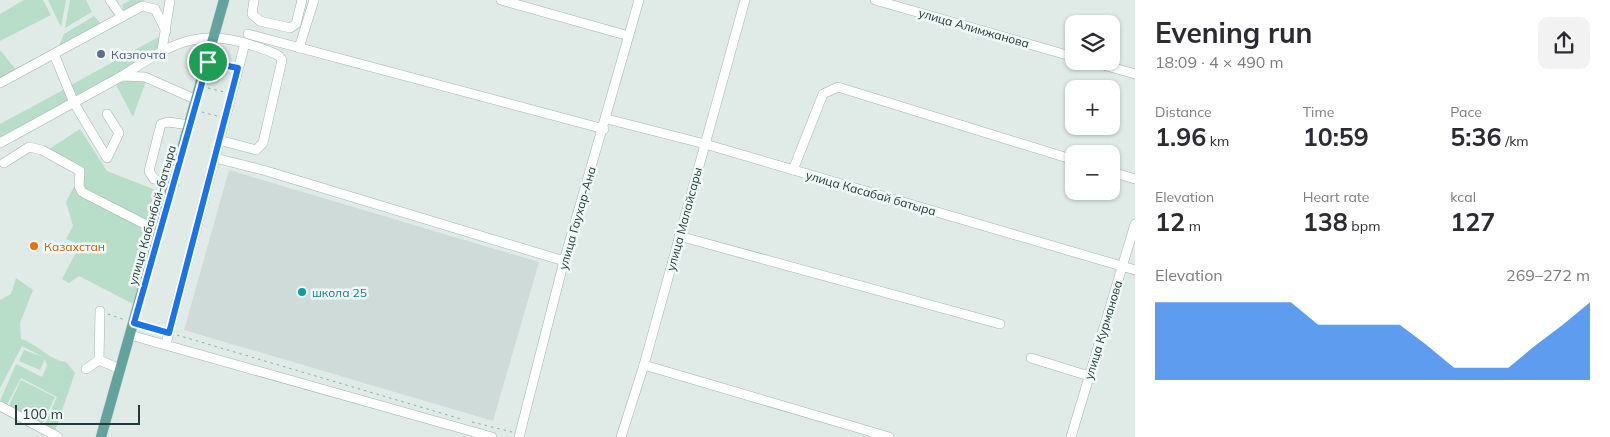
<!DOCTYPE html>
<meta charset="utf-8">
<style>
body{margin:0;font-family:Mulish,sans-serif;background:#f2f2f3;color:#2b2b33;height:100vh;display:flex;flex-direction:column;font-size:19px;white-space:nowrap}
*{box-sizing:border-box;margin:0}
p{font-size:16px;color:#7c7c81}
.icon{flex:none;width:28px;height:28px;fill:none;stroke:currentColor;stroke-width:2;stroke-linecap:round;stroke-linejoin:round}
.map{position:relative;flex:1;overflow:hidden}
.side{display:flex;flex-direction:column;background:#fff;width:475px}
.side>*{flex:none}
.controls{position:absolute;left:1065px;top:15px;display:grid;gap:10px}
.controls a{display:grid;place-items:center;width:55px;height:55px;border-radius:10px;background:#fff;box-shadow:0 1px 4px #0004;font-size:25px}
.scale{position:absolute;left:15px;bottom:12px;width:125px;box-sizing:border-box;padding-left:5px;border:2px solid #213c3a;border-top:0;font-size:14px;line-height:18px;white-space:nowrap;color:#213c3a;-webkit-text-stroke:4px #f1f8f6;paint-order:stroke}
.pin{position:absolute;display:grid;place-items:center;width:42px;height:42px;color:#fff;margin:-21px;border:2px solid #fff;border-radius:50%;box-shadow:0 1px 5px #0007}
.round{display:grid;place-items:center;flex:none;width:52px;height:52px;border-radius:10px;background:#f2f2f3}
.headline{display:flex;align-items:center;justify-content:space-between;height:85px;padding:0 20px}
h1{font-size:28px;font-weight:700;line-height:38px}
.stats{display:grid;grid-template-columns:repeat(3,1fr);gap:8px;height:85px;padding:5px 20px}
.stats div{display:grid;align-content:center}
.stats b{font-size:25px;font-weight:700}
.stats small{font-size:14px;font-weight:400}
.stats p{font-size:14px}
.chart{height:140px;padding:10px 20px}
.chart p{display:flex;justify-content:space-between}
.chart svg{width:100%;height:90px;margin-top:5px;fill:#1a73e8;opacity:.7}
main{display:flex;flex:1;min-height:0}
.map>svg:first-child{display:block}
</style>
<main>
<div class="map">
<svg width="1135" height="437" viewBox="0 0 1135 437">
<rect width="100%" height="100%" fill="#e0ebe8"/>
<path fill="#cedbd8" d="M229 170 539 262 493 421 184 330Z"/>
<g fill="#b8ddc9">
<path d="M24 0H43L51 15 0 41V14Z"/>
<path d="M48 0H66L61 27Z"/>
<path d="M70 0H86L92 12 65 28Z"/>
<path d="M130 0H145L124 11 122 5Z"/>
<path d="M94 16 102 25 58 48 64 34Z"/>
<path d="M162 35 160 57 74 99 71 85Z"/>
<path d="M0 50 17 71 0 80Z"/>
<path d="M126 81H146L133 117 115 83Z"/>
<path d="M65 89 71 102 0 139V124Z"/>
<path d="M80 129 107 171 166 194 135 305 79 276 69 283 62 279 80 245 66 239 73 226 66 202 83 169 46 151Z"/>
<path d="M16 278 33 290 20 323 21 339C38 344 49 360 66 362L75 373 55 431 44 427 57 397 21 378 6 406 0 401 16 364 42 377 47 366 45 359 40 370 19 361 24 350 43 357 22 346 0 388V300L11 294Z"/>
<path d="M21 380 55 397 42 424 8 407Z"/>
</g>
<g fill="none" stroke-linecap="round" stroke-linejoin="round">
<defs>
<g id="minor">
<path d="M110 0 122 17"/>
<path d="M254 0 252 14 260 21 290 28 296 24 302 0"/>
<path d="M501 0 629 36"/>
<path d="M875 0 1074 57"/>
<path d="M248 34 604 129"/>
<path d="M299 48 314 0"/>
<path d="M162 50 170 0"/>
<path d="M54 54 74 103 107 158 119 133 107 114"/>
<path d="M1089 61 1135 74"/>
<path d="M122 76C167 47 196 26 251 45 260 48 271 51 279 56L282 60 263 143 256 150 219 140"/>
<path d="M0 83 142 6 155 9 166 31"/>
<path d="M607 119 705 144 1135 270"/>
<path d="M0 143 122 76 145 77 197 100"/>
<path d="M215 158 263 170 564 261"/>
<path d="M4 163 29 147 42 150 80 171 79 186 82 192 160 232"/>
<path d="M793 170 823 94 838 87 1074 160"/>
<path d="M1111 172 1135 179"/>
<path d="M174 184 154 179 149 171 161 124 168 122 190 125"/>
<path d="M679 236 1000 324"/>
<path d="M130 335 492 437"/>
<path d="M166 344 245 43"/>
<path d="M1031 358 1089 376"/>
<path d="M99 360 100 311"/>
<path d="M644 365 889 437"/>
<path d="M86 369 99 360 120 369"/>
<path d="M0 406 58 437"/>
<path d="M519 437 564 261 639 0"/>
<path d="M621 437 644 365 745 0"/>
<path d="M1071 437 1135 224"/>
</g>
<path id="major" d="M101 437 224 0"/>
</defs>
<use href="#minor" stroke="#a3b3b0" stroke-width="10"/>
<use href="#major" stroke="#c1c8c8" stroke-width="11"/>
<g stroke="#80b0aa" stroke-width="1" stroke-dasharray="2.5 4" stroke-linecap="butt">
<path d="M216 64 230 67"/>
<path d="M208 88 224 92"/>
<path d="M202 112 217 116"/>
<path d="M108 314 125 320"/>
<path d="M143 326 161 331"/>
<path d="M177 335 461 419"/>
<path d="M472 422 512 432"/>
</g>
<use href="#minor" stroke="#fff" stroke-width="9"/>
<use href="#major" stroke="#64a29d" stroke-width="10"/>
</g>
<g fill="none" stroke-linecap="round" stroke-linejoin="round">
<defs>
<path id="route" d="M208 62 238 68 169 333 134 323Z"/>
</defs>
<use href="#route" stroke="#fff" stroke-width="10"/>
<use href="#route" stroke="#1a73e8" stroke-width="6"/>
</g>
<circle fill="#5c6f8a" stroke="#f1f8f6" stroke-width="2" cx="101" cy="54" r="5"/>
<circle fill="#e8710a" stroke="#f1f8f6" stroke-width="2" cx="34" cy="246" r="5"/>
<circle fill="#0f9aa8" stroke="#f1f8f6" stroke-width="2" cx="302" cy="292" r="5"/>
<g text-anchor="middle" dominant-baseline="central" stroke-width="5" stroke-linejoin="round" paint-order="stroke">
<g font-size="12" fill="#213c3a" stroke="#f1f8f6">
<text transform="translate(974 28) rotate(16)">улица Алимжанова</text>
<text transform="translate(871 193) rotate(16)">улица Касабай батыра</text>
<text transform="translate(152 215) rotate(-74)">улица Кабанбай-батыра</text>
<text transform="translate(577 218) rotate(-74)">улица Гаухар-Ана</text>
<text transform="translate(684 219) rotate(-75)">улица Малайсары</text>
<text transform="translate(1103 330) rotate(-73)">улица Курманова</text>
</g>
<g font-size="12" fill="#4e5e75" stroke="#f1f8f6" text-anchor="start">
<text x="111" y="54">Казпочта</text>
</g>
<g font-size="12" fill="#c56008" stroke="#f1f8f6" text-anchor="start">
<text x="44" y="246">Казахстан</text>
</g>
<g font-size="12" fill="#0d838f" stroke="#f1f8f6" text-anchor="start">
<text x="312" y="292">школа 25</text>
</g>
</g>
</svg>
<div class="controls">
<a><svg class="icon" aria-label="layers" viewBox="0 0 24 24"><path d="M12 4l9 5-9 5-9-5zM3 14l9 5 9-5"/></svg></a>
<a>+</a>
<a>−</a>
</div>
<div class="scale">100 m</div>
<div class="pin" style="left:208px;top:62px;background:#1e9e55"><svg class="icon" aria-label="arrive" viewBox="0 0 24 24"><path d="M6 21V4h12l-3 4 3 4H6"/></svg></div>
</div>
<section class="side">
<div class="headline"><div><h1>Evening run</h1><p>18:09 · 4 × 490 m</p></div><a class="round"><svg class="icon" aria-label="share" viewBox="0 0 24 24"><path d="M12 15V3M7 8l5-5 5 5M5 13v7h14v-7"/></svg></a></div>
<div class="stats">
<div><p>Distance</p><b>1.96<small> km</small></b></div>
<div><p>Time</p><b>10:59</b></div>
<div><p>Pace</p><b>5:36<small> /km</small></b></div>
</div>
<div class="stats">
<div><p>Elevation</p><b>12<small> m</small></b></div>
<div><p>Heart rate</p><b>138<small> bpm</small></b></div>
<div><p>kcal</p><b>127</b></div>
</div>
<div class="chart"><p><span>Elevation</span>269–272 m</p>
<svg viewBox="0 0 160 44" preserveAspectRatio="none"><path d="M0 44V6L10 6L20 6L30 6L40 6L50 6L60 17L70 17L80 17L90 17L100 27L110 38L120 38L130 38L140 27L150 17L160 6V44z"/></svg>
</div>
</section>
</main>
